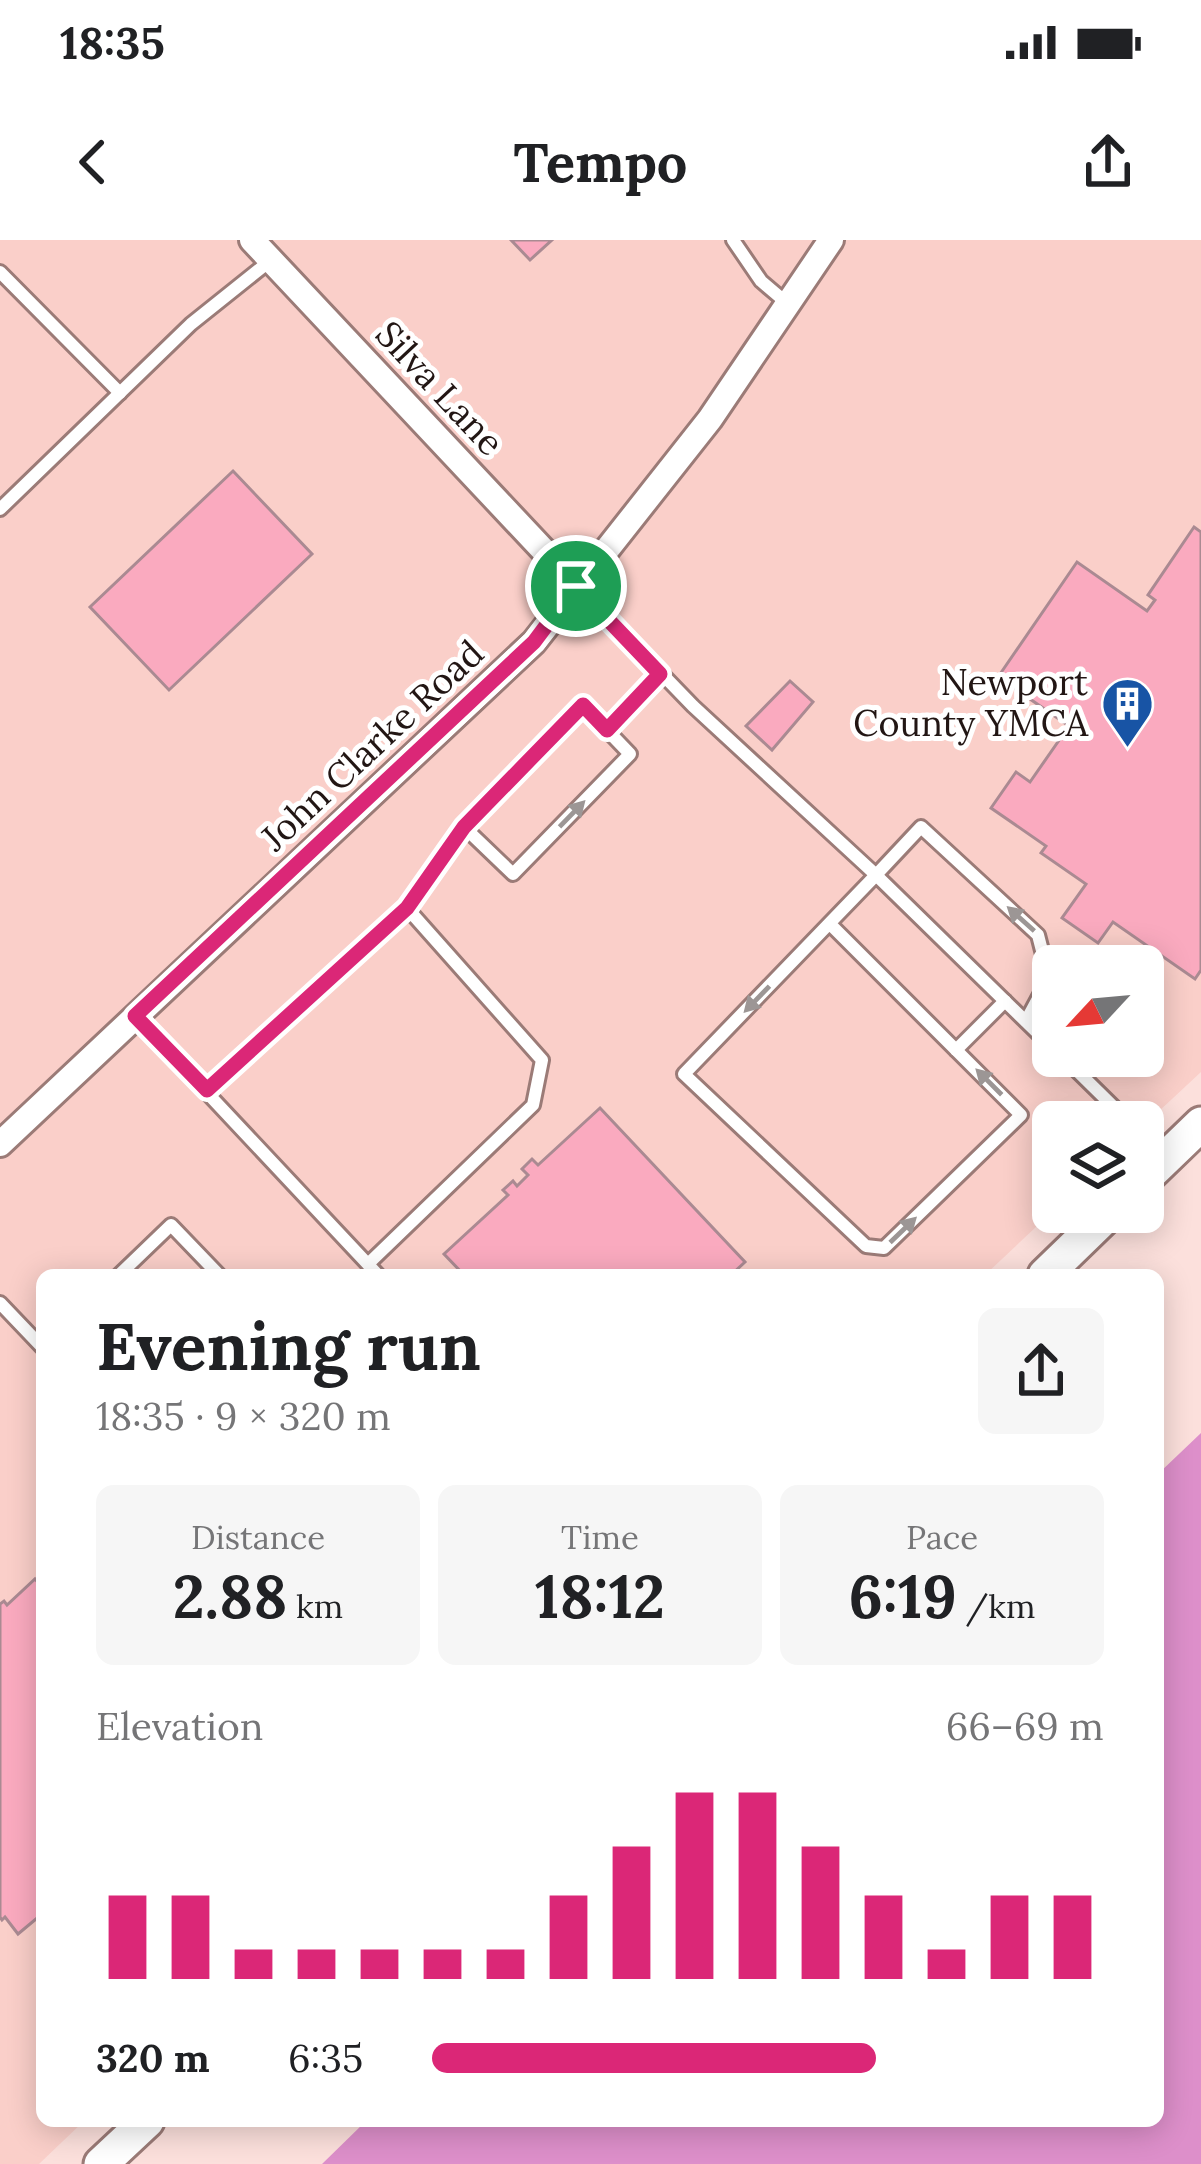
<!DOCTYPE html>
<meta charset="utf-8">
<style>
body{margin:0;font-family:Lora,serif;background:#f6f6f6;color:#202124;height:100vh;display:flex;flex-direction:column;font-size:45px;white-space:nowrap}
*{box-sizing:border-box;margin:0}
p{font-size:39px;color:#757577}
.icon{flex:none;width:66px;height:66px;fill:none;stroke:currentColor;stroke-width:2;stroke-linecap:round;stroke-linejoin:round}
.map{position:relative;flex:1;overflow:hidden}
.panel{position:absolute;left:36px;top:1029px;width:1128px;height:858px;display:flex;flex-direction:column;background:#fff;border-radius:18px;box-shadow:0 6px 30px #0003}
.panel>*{flex:none}
.needle{width:78px;rotate:244deg}
.tools{position:absolute;left:1032px;top:705px;display:grid;gap:24px}
.tools a{display:grid;place-items:center;width:132px;height:132px;border-radius:18px;background:#fff;box-shadow:0 6px 30px #0003;font-size:60px}
.pin{position:absolute;display:grid;place-items:center;width:102px;height:102px;color:#fff;margin:-51px;border:6px solid #fff;border-radius:50%;box-shadow:0 3px 12px #0007}
.round{display:grid;place-items:center;flex:none;width:126px;height:126px;border-radius:18px;background:#f6f6f6}
.head{display:flex;align-items:center;justify-content:space-between;height:204px;padding:0 60px}
h1{font-size:66px;font-weight:700;line-height:90px}
.figures{display:grid;grid-template-columns:repeat(3,1fr);gap:18px;height:204px;padding:12px 60px}
.figures div{display:grid;align-content:center;border-radius:18px;background:#f6f6f6;text-align:center}
.figures b{font-size:60px;font-weight:700}
.figures small{font-size:33px;font-weight:400}
.figures p{font-size:33px}
.chart{height:336px;padding:24px 60px}
.chart p{display:flex;justify-content:space-between}
.chart svg{width:100%;height:216px;margin-top:12px;stroke:#db2777;stroke-width:6}
ul{padding:0 60px;list-style:none;font-size:39px}
li{display:grid;grid-template-columns:192px 144px 1fr;align-items:center;height:90px}
li i{height:30px;border-radius:15px;background:#db2777}
.status{display:flex;justify-content:space-between;align-items:center;height:84px;padding:0 60px;background:#fff;direction:ltr}
.status svg{height:33px;fill:currentColor}
header{display:flex;justify-content:space-between;align-items:center;height:156px;padding:0 60px;background:#fff;font-size:54px;font-weight:700}
.map>svg:first-child{display:block}
</style>
<div class="status"><b>18:35</b><svg viewBox="0 0 49 12"><path d="M0 12V9h3v3zM5 12V6h3v6zM10 12V3h3v9zM15 12V0h3v12zM26 1h20v11H26zM47 4h2v5h-2z"/></svg></div>
<header><svg class="icon" aria-label="back" viewBox="0 0 24 24"><path d="M15 5l-7 7 7 7"/></svg>Tempo<svg class="icon" aria-label="share" viewBox="0 0 24 24"><path d="M12 15V3M7 8l5-5 5 5M5 13v7h14v-7"/></svg></header>
<div class="map">
<svg width="1201" height="1924" viewBox="0 0 1201 1924">
<rect width="100%" height="100%" fill="#fce0dc"/>
<path fill="#facfc9" fill-rule="evenodd" d="M0 0H1201V832L1143 886V882H1053V971L985 1035H42V1881H84L39 1924H0ZM1053 726H1143V816H1053Z"/>
<path fill="#dd8fca" d="M1201 1193V1924H322L366 1881H1158V1234Z"/>
<g fill="#faaabf" stroke="#aa8a92" stroke-width="3">
<path d="M511 0H552L530 20Z"/>
<path d="M233 231 312 314 169 450 90 367Z"/>
<path d="M1194 287 1201 292V730L1195 739 1113 682 1098 703 1062 678 1086 644 1041 613 1046 606 991 568 1016 532 1030 542 1069 486 998 437 1077 322 1147 371 1155 360 1148 355Z"/>
<path d="M790 441 813 462 772 510 746 486Z"/>
<path d="M600 868 745 1022 731 1035H464L444 1014 508 955 503 950 513 941 517 946 528 935 522 929 532 919 538 925Z"/>
<path d="M35 1339 42 1347V1674L18 1694 5 1677 2 1680 0 1677V1364L4 1361 7 1365Z"/>
</g>
<g fill="none" stroke-linecap="round" stroke-linejoin="round">
<defs>
<g id="lane">
<path d="M733 0 761 41 788 64"/>
<path d="M0 32 120 153"/>
<path d="M0 269 191 84 271 20"/>
<path d="M577 346 693 466 876 635 921 587 1038 695 1049 738 1026 781"/>
<path d="M607 491 660 434"/>
<path d="M830 684 1021 875 884 1008 866 1006 684 834 876 635 1053 808"/>
<path d="M136 777 378 1035"/>
<path d="M956 810 1005 761"/>
<path d="M1062 816 1129 882"/>
<path d="M207 850 407 668"/>
<path d="M1143 896 1165 917"/>
<path d="M368 1024 533 865 542 820 407 668 464 587 583 465 630 514 513 634 464 587"/>
<path d="M119 1035 171 985 219 1035"/>
<path d="M0 1063 42 1107"/>
</g>
<g id="street">
<path d="M252 0 576 345"/>
<path d="M0 904 534 402 710 179 831 0"/>
</g>
<g id="secondary">
<path d="M1143 940 1201 884"/>
<path d="M1045 1035 1110 972"/>
<path d="M101 1924 147 1881"/>
</g>
</defs>
<use href="#lane" stroke="#9b7b77" stroke-width="18"/>
<use href="#street" stroke="#9b7b77" stroke-width="30"/>
<use href="#secondary" stroke="#9b7b77" stroke-width="39"/>
<use href="#lane" stroke="#fff" stroke-width="12"/>
<use href="#street" stroke="#fff" stroke-width="24"/>
<use href="#secondary" stroke="#fff" stroke-width="33"/>
</g>
<defs><path id="oneway-solid" d="M-6-.8H1V-3.2L6.5 0L1 3.2V.8H-6Z" transform="scale(3)"/></defs>
<g fill="#9c9695">
<use href="#oneway-solid" transform="translate(572 574) rotate(-46)"/>
<use href="#oneway-solid" transform="translate(1021 679) rotate(-138)"/>
<use href="#oneway-solid" transform="translate(757 759) rotate(134)"/>
<use href="#oneway-solid" transform="translate(989 842) rotate(-135)"/>
<use href="#oneway-solid" transform="translate(903 990) rotate(-44)"/>
</g>
<g fill="none" stroke-linecap="round" stroke-linejoin="round">
<defs>
<path id="route" d="M576 346 660 434 607 490 583 465 464 587 407 668 207 850 135 776 534 402Z"/>
</defs>
<use href="#route" stroke="#fff" stroke-width="24"/>
<use href="#route" stroke="#db2777" stroke-width="15"/>
</g>
<defs>
<symbol id="building-pin" viewBox="-11 -11 22 30"><path d="M0 17L-7.5 6A9.5 9.5 0 1 1 7.5 6Z" fill="#1854a5" stroke="#fff"/><path d="M-4-6H4V6H1V3H-1V6H-4ZM-2.5-4.3h1.7v1.8h-1.7ZM.8-4.3h1.7v1.8H.8ZM-2.5-1h1.7V.8h-1.7ZM.8-1h1.7V.8H.8Z" fill="#fff"/></symbol>
</defs>
<g fill-rule="evenodd">
<use href="#building-pin" x="1098" y="434" width="59" height="81"/>
</g>
<g text-anchor="middle" dominant-baseline="central" stroke-width="10" stroke-linejoin="round" paint-order="stroke">
<g font-size="36" fill="#221614" stroke="#fff">
<text transform="translate(440 148) rotate(47)">Silva Lane</text>
<text transform="translate(372 505) rotate(-43)">John Clarke Road</text>
</g>
<g font-size="36" fill="#221614" stroke="#fff" text-anchor="end">
<text x="1088" y="442">Newport<tspan x="1088" dy="41">County YMCA</tspan></text>
</g>
</g>
</svg>
<div class="tools">
<a><svg class="needle" viewBox="-14 -14 28 28"><path d="M0-13l5 13h-10z" fill="#e53935"/><path d="M0 13l5-13h-10z" fill="#757577"/></svg></a>
<a><svg class="icon" aria-label="layers" viewBox="0 0 24 24"><path d="M12 4l9 5-9 5-9-5zM3 14l9 5 9-5"/></svg></a>
</div>
<div class="pin" style="left:576px;top:346px;background:#1e9e55"><svg class="icon" aria-label="arrive" viewBox="0 0 24 24"><path d="M6 21V4h12l-3 4 3 4H6"/></svg></div>
<section class="panel">
<div class="head"><div><h1>Evening run</h1><p>18:35 · 9 × 320 m</p></div><a class="round"><svg class="icon" aria-label="share" viewBox="0 0 24 24"><path d="M12 15V3M7 8l5-5 5 5M5 13v7h14v-7"/></svg></a></div>
<div class="figures">
<div><p>Distance</p><b>2.88<small> km</small></b></div>
<div><p>Time</p><b>18:12</b></div>
<div><p>Pace</p><b>6:19<small> /km</small></b></div>
</div>
<div class="chart"><p><span>Elevation</span>66–69 m</p>
<svg viewBox="0 0 160 44" preserveAspectRatio="none"><path d="M5 44V27M15 44V27M25 44V38M35 44V38M45 44V38M55 44V38M65 44V38M75 44V27M85 44V17M95 44V6M105 44V6M115 44V17M125 44V27M135 44V38M145 44V27M155 44V27"/></svg>
</div>
<ul>
<li><b>320 m</b>6:35<i style="width:66%"></i></li>
</ul>
</section>
</div>
